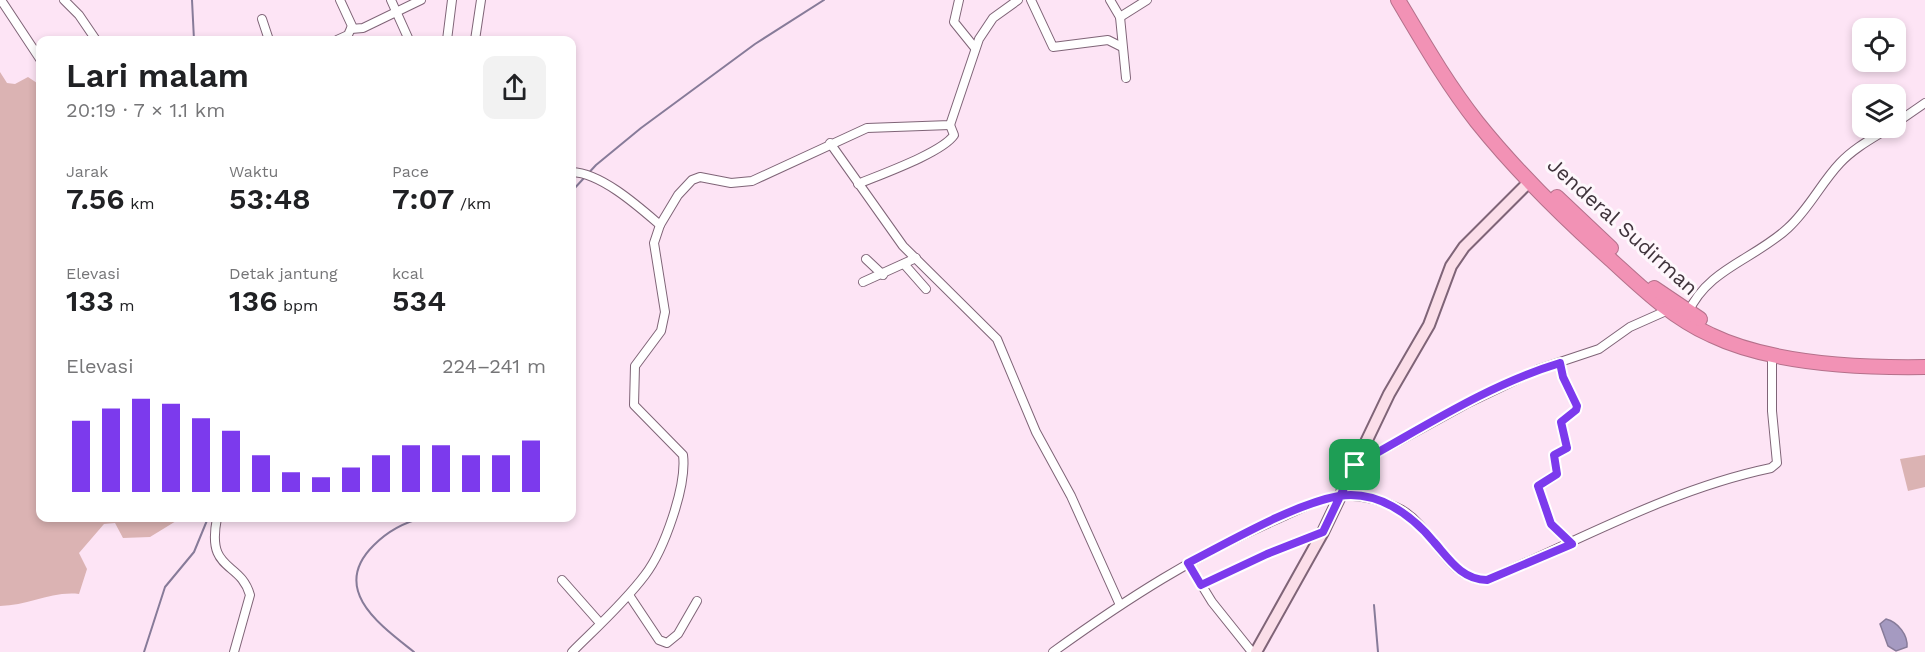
<!DOCTYPE html>
<html lang="id">
<meta charset="utf-8">
<style>
body{margin:0;font-family:"Work Sans",sans-serif;background:#f2f2f2;color:#202124;height:100vh;display:flex;flex-direction:column;font-size:22px;white-space:nowrap}
*{box-sizing:border-box;margin:0}
p{font-size:20px;color:#757577}
.icon{flex:none;width:33px;height:33px;fill:none;stroke:currentColor;stroke-width:2;stroke-linecap:round;stroke-linejoin:round}
.map{position:relative;flex:1;overflow:hidden}
.sheet{position:absolute;left:36px;top:36px;width:540px;height:486px;display:flex;flex-direction:column;background:#fff;border-radius:12px;box-shadow:0 3px 9px #0003}
.sheet>*{flex:none}
.tools{position:absolute;left:1852px;top:18px;display:grid;gap:12px}
.tools a{display:grid;place-items:center;width:54px;height:54px;border-radius:12px;background:#fff;box-shadow:0 3px 9px #0003;font-size:30px}
.pin{position:absolute;display:grid;place-items:center;width:51px;height:51px;color:#fff;margin:-26px;border-radius:12px;box-shadow:0 3px 9px #0006}
.round{display:grid;place-items:center;flex:none;width:63px;height:63px;border-radius:12px;background:#f2f2f2}
.summary{display:flex;align-items:center;justify-content:space-between;height:102px;padding:0 30px}
h1{font-size:33px;font-weight:600;line-height:45px}
.metrics{display:grid;grid-template-columns:repeat(3,1fr);gap:9px;height:102px;padding:6px 30px}
.metrics div{display:grid;align-content:center}
.metrics b{font-size:30px;font-weight:600}
.metrics small{font-size:16px;font-weight:400}
.metrics p{font-size:16px}
.chart{height:168px;padding:12px 30px}
.chart p{display:flex;justify-content:space-between}
.chart svg{width:100%;height:108px;margin-top:6px;stroke:#7c3aed;stroke-width:6}
.map>svg:first-child{display:block}
</style>
<div class="map">
<svg width="1925" height="652" viewBox="0 0 1925 652">
<rect width="100%" height="100%" fill="#fde4f5"/>
<g fill="#dbb3b3">
<path d="M0 72 7 83 15 84 28 77 37 83 40 82V518H181L150 537 123 538 115 523 104 524 79 553 87 569 79 594C50 591 28 606 0 606Z"/>
<path d="M1925 455V487L1908 491 1900 459Z"/>
</g>
<path fill="#a59ac1" stroke="#877b99" stroke-width="1.5" d="M1886 619C1898 622 1908 635 1907 647L1896 651 1888 646 1880 624Z"/>
<g fill="none" stroke-linecap="round" stroke-linejoin="round">
<g stroke="#877b99" stroke-width="2">
<path d="M192 0 194 40"/>
<path d="M572 191 596 165 641 128 755 44 824 0"/>
<path d="M572 240 575 254 572 269"/>
<path d="M1374 605 1378 652"/>
<path d="M144 652 165 587 194 552 208 518"/>
<path d="M414 652C380 625 329 589 374 545 388 531 402 523 422 518"/>
</g>
<defs>
<g id="street">
<path d="M1 0 40 59"/>
<path d="M64 0 79 15 96 40"/>
<path d="M391 0 409 40"/>
<path d="M959 0 954 22 975 48"/>
<path d="M1031 0 1053 47 1108 40 1122 47"/>
<path d="M1110 0 1120 17 1126 78"/>
<path d="M1120 17 1147 0"/>
<path d="M262 19 269 40"/>
<path d="M351 29 363 28 421 0"/>
<path d="M337 40 348 35 352 26 340 0"/>
<path d="M447 40 452 0"/>
<path d="M475 40 481 0"/>
<path d="M1896 123 1925 103"/>
<path d="M830 143 903 246 997 339 1036 432 1071 496 1120 605"/>
<path d="M572 172C601 173 638 206 660 225"/>
<path d="M858 184C879 175 942 153 954 135L950 125"/>
<path d="M866 259 883 275"/>
<path d="M904 264 926 289"/>
<path d="M863 282 916 258"/>
<path d="M1688 313C1707 269 1755 259 1788 228 1809 209 1821 183 1840 163 1854 148 1873 138 1889 128"/>
<path d="M1560 363 1563 377 1577 406 1576 410 1561 422 1567 448 1554 455 1557 474 1538 486 1551 524 1572 544"/>
<path d="M1355 465 1466 404 1539 369 1599 349 1630 327 1666 311"/>
<path d="M217 518C206 573 240 560 250 595L234 652"/>
<path d="M1188 563 1212 602 1252 652"/>
<path d="M562 580 600 623"/>
<path d="M1201 585 1267 554 1323 532"/>
<path d="M629 595 659 640 667 643 678 634 697 601"/>
<path d="M572 652C596 628 624 603 645 575 664 550 687 486 683 455L634 405 635 366 661 331 665 312 654 243 660 225 678 195 692 180 700 177 731 183 752 181 867 128 950 125 979 39 993 18 1018 0"/>
<path d="M1053 652C1125 600 1198 553 1280 518 1298 510 1320 498 1340 496 1360 494 1385 501 1402 510 1433 528 1448 581 1487 580 1580 540 1671 489 1771 468L1777 463 1772 411V353"/>
</g>
<path id="secondary" d="M1256 652 1323 532 1389 394 1429 325 1451 266 1464 247 1529 182"/>
<g id="highway">
<path d="M1398 0C1423 42 1447 84 1477 122 1517 172 1562 216 1610 259 1642 288 1671 317 1711 335 1771 364 1859 368 1925 367"/>
<path d="M1557 197 1611 248"/>
<path d="M1654 288 1700 319"/>
</g>
</defs>
<use href="#street" stroke="#7f6477" stroke-width="10"/>
<use href="#secondary" stroke="#7f6477" stroke-width="14"/>
<use href="#highway" stroke="#b4718b" stroke-width="16"/>
<use href="#street" stroke="#fff" stroke-width="8"/>
<use href="#secondary" stroke="#fbdee9" stroke-width="10"/>
<use href="#highway" stroke="#f292b5" stroke-width="14"/>
</g>
<g fill="none" stroke-linecap="round" stroke-linejoin="round">
<defs>
<path id="route" d="M1355 465 1323 532 1267 554 1201 585 1188 563C1229 542 1294 504 1339 496 1377 490 1411 514 1434 542 1449 559 1462 580 1487 580L1572 544 1551 524 1538 486 1557 474 1554 455 1567 448 1561 422 1576 410 1577 406 1563 377 1560 363C1487 385 1421 429 1355 465"/>
</defs>
<use href="#route" stroke="#fff" stroke-width="12"/>
<use href="#route" stroke="#7c3aed" stroke-width="8"/>
</g>
<g text-anchor="middle" dominant-baseline="central" stroke-width="6" stroke-linejoin="round" paint-order="stroke">
<g font-size="21" fill="#40343c" stroke="#fef7fc">
<text transform="translate(1623 226) rotate(42)">Jenderal Sudirman</text>
</g>
</g>
</svg>
<div class="tools">
<a><svg class="icon" aria-label="locate" viewBox="0 0 24 24"><circle cx="12" cy="12" r="6"/><path d="M12 2v4M12 18v4M2 12h4M18 12h4"/></svg></a>
<a><svg class="icon" aria-label="layers" viewBox="0 0 24 24"><path d="M12 4l9 5-9 5-9-5zM3 14l9 5 9-5"/></svg></a>
</div>
<div class="pin" style="left:1355px;top:465px;background:#1e9e55"><svg class="icon" aria-label="arrive" viewBox="0 0 24 24"><path d="M6 21V4h12l-3 4 3 4H6"/></svg></div>
<section class="sheet">
<div class="summary"><div><h1>Lari malam</h1><p>20:19 · 7 × 1.1 km</p></div><a class="round"><svg class="icon" aria-label="share" viewBox="0 0 24 24"><path d="M12 15V3M7 8l5-5 5 5M5 13v7h14v-7"/></svg></a></div>
<div class="metrics">
<div><p>Jarak</p><b>7.56<small> km</small></b></div>
<div><p>Waktu</p><b>53:48</b></div>
<div><p>Pace</p><b>7:07<small> /km</small></b></div>
</div>
<div class="metrics">
<div><p>Elevasi</p><b>133<small> m</small></b></div>
<div><p>Detak jantung</p><b>136<small> bpm</small></b></div>
<div><p>kcal</p><b>534</b></div>
</div>
<div class="chart"><p><span>Elevasi</span>224–241 m</p>
<svg viewBox="0 0 160 44" preserveAspectRatio="none"><path d="M5 44V15M15 44V10M25 44V6M35 44V8M45 44V14M55 44V19M65 44V29M75 44V36M85 44V38M95 44V34M105 44V29M115 44V25M125 44V25M135 44V29M145 44V29M155 44V23"/></svg>
</div>
</section>
</div>
